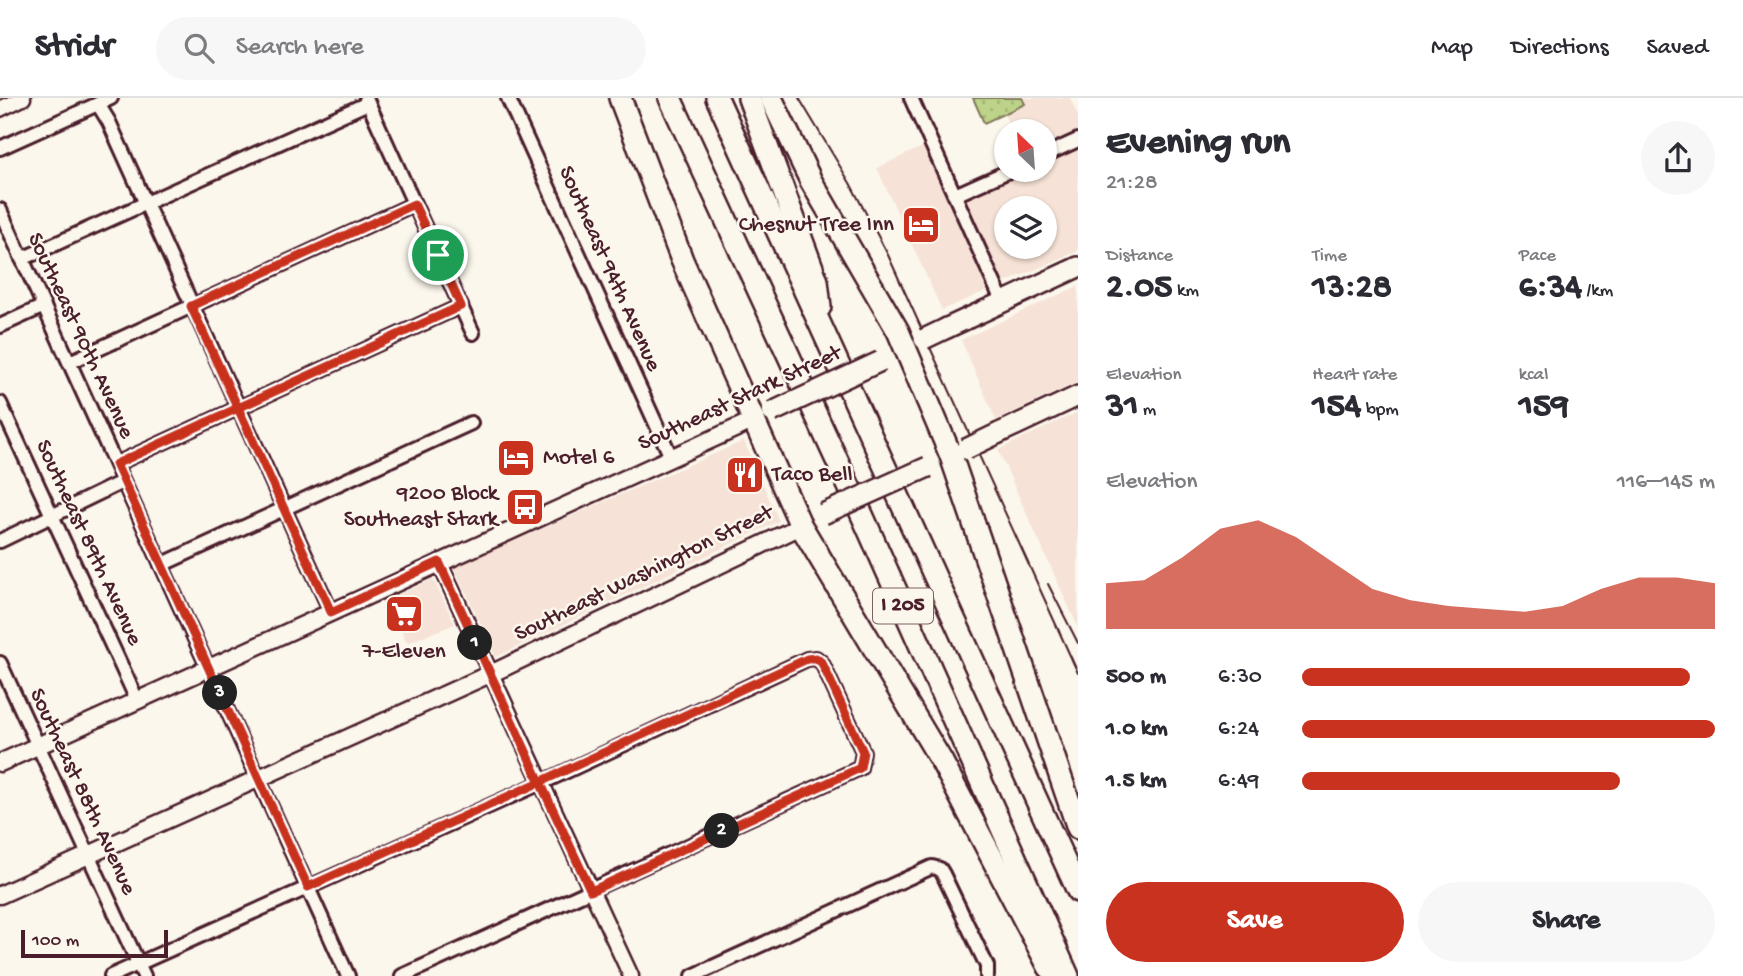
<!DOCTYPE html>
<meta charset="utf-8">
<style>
body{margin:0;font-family:"Gochi Hand",sans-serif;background:#f7f7f7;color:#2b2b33;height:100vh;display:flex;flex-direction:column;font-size:26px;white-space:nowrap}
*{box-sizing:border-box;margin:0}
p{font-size:23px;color:#7c7c81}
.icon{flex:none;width:38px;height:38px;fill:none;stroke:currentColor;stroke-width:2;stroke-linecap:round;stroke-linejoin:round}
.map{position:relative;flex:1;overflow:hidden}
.side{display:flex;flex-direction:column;background:#fff;width:665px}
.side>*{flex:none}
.needle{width:46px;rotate:335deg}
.tools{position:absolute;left:994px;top:21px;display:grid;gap:14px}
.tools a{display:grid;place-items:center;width:63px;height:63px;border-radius:50%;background:#fff;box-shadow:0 2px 5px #0004;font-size:35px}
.scale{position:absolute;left:21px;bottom:18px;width:147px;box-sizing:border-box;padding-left:7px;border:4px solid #4a1f2b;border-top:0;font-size:19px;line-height:24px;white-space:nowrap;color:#4a1f2b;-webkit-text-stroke:5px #fbf7ec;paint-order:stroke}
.pin{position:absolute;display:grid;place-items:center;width:60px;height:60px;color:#fff;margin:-30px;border:4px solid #fff;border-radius:50%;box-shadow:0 2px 7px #0007}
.km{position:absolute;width:35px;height:35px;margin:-18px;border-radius:50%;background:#222;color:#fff;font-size:19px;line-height:35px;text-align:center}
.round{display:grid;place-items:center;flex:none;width:74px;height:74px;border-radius:37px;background:#f7f7f7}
.headline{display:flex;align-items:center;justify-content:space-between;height:119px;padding:0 28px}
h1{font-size:38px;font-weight:700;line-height:52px}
.figures{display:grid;grid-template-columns:repeat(3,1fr);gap:10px;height:119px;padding:7px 28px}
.figures div{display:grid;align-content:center}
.figures b{font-size:35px;font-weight:700}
.figures small{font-size:19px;font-weight:400}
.figures p{font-size:19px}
.chart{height:196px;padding:14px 28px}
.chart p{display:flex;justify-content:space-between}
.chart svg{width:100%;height:126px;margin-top:7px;fill:#c8321e;opacity:.7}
.primary-button{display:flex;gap:14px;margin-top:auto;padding:14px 28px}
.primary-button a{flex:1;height:80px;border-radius:42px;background:#c8321e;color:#fff;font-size:28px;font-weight:700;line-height:80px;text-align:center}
.primary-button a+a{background:#f7f7f7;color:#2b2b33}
ul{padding:0 28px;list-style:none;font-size:23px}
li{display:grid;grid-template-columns:112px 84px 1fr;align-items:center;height:52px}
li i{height:18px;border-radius:9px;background:#c8321e}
header{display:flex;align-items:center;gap:42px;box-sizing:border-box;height:98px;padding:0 35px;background:#fff;border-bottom:2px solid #e1e1e2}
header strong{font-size:33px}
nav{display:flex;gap:38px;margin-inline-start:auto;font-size:24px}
.search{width:490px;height:63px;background:#f7f7f7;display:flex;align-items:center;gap:18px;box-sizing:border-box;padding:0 24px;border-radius:38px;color:#7c7c81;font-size:26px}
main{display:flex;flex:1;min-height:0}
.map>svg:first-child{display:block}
</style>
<header>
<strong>Stridr</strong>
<div class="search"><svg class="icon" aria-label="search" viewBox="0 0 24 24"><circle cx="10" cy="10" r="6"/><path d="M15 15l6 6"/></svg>Search here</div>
<nav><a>Map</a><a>Directions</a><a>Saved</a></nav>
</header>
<main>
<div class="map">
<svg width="1078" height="878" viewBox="0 0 1078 878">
<defs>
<pattern id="grass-dots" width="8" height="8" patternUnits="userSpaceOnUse" patternTransform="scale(1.75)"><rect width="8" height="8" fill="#bcd389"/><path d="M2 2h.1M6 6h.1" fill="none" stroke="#a3b576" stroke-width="1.8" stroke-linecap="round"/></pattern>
</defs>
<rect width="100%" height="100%" fill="#fbf7ec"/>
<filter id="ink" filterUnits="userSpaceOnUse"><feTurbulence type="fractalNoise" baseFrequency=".0143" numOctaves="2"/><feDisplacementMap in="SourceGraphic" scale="14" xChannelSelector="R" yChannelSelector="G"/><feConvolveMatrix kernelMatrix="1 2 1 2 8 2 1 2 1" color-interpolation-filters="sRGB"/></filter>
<g filter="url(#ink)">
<g fill="#f6e2d6" fill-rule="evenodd">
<path d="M1022 0H1070L1078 18V32L1045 46V33H1012L1004 16 1024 6Z"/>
<path d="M924 48 949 106 1027 72H1045V64L1078 49V153L942 212 877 70ZM1006 110H1045V149H1006Z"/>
<path d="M1078 188V284L996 322 961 242Z"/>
<path d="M1078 314V529L998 352Z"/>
<path d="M744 343 779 423 496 559 454 469Z"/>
<path d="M433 481 455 526 407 545 387 502Z"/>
</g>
<path fill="url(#grass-dots)" stroke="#83795a" stroke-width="2" d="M973 0H1022L1025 6 984 25Z"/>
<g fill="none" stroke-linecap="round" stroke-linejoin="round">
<defs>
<g id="minor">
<path d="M366 0 473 235"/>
<path d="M508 0 671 359"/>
<path d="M911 0 1003 205"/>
<path d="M98 6 109 24 331 514"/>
<path d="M0 50 111 0"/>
<path d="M1045 57 1078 42"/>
<path d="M955 97 1011 72"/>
<path d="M0 112 348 878"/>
<path d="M22 161 368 5"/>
<path d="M0 228 44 208"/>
<path d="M70 264 414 106"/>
<path d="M0 305 137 602"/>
<path d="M116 366 461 208"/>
<path d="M0 443 122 384"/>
<path d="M161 467 471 325"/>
<path d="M0 565 144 878"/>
<path d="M111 878 554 679 807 561 816 560 822 565 863 654 860 670 402 878"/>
<path d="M693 878 932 769 940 771 943 776 987 868V878"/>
</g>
<g id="tertiary">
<path d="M0 11 23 0"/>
<path d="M439 464 631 878"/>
</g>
<g id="secondary">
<path d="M0 665 752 323"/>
<path d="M0 797 501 571 801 428"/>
</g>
<g id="primary">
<path d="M947 230 1078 169"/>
<path d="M999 335 1078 298"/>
</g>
<g id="motorway">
<path d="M620 0 682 162 801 428 942 664 1049 869 1059 878"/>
<path d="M670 0 863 419 1068 878"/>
<path d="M717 0 1078 793"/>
<path d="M749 0 817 183 820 209"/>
<path d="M771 0 811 83 898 233 951 358 1078 730"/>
</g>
</defs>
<use href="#minor" stroke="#4a1f2b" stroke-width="18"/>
<use href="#tertiary" stroke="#4a1f2b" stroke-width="19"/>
<use href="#secondary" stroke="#4a1f2b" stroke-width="21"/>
<use href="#primary" stroke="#4a1f2b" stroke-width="24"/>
<use href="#motorway" stroke="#4a1f2b" stroke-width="26"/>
<use href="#minor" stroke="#fbf7ec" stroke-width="12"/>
<use href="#tertiary" stroke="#fbf7ec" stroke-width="14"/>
<use href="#secondary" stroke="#fbf7ec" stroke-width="16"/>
<use href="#primary" stroke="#fbf7ec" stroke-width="19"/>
<use href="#motorway" stroke="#fbf7ec" stroke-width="21"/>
<g stroke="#4a1f2b" stroke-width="2">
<path d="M799 0 850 85 888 157 1078 575"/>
<path d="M1048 486 1078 545"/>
</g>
<defs>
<g id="primary-bridge">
<path d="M924 241 947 230"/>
<path d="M772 314 881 263"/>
<path d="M966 351 999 335"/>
<path d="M823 416 928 369"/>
</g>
</defs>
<use href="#primary-bridge" stroke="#4a1f2b" stroke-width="24" stroke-linecap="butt"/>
<use href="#primary-bridge" stroke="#fbf7ec" stroke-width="19"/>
</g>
</g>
<g fill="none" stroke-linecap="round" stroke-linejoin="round" filter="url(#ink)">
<defs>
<path id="route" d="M438 157 461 208 238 310 331 514 439 464 540 684 807 561 816 560 822 565 863 654 860 670 591 793 540 684 308 789 116 366 238 310 191 208 414 106 438 157"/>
</defs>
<use href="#route" stroke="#fff" stroke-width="14"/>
<use href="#route" stroke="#c8321e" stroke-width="9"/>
</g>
<defs>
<symbol id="hotel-square" viewBox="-11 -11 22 22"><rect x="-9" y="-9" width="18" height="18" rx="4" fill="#c8321e" stroke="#fbf7ec"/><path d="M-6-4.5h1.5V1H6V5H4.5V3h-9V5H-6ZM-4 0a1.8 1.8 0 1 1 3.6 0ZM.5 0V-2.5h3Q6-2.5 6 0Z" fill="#fff"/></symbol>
<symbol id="restaurant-square" viewBox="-11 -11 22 22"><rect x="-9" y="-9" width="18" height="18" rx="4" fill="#c8321e" stroke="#fbf7ec"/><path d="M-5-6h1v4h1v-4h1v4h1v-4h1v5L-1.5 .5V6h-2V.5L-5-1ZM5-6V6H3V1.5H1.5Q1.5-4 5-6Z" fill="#fff"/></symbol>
<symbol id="bus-square" viewBox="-11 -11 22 22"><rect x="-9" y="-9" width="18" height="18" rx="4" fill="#c8321e" stroke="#fbf7ec"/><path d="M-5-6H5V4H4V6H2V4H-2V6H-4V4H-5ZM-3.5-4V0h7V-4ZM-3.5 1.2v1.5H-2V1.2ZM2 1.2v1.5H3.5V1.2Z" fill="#fff"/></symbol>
<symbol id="supermarket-square" viewBox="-11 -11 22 22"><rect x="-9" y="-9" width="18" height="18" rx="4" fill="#c8321e" stroke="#fbf7ec"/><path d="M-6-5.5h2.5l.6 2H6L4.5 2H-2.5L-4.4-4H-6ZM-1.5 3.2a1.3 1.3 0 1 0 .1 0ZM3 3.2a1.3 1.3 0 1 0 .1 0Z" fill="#fff"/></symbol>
</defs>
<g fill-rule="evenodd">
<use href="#hotel-square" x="899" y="105" width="44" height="44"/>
<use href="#hotel-square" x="494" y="338" width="44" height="44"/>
<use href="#restaurant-square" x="723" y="355" width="44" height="44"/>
<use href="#bus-square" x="503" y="387" width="44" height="44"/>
<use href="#supermarket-square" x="382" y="494" width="44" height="44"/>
</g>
<g text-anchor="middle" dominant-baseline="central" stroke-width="5" stroke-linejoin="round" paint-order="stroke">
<rect fill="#fbf7ec" stroke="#7f6065" stroke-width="2" x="873" y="490.5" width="60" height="35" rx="5"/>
<g font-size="21" font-weight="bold" fill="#4a1f2b">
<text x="903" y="508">I 205</text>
</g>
<g font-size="23" fill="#4a1f2b" stroke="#fbf7ec" text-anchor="end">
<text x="894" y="127">Chesnut Tree Inn</text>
<text x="543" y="360" text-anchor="start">Motel 6</text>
<text x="772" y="377" text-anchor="start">Taco Bell</text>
<text x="498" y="396">9200 Block<tspan x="498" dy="26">Southeast Stark</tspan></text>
<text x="404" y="554" text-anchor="middle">7-Eleven</text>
</g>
<g font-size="23" fill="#4a1f2b" stroke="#fbf7ec">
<text transform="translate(609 171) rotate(66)">Southeast 94th Avenue</text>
<text transform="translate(80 238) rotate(65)">Southeast 90th Avenue</text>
<text transform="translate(740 301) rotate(-25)">Southeast Stark Street</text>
<text transform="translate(88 445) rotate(65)">Southeast 89th Avenue</text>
<text transform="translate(644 476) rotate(-26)">Southeast Washington Street</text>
<text transform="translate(82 694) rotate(65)">Southeast 88th Avenue</text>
</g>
</g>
</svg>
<div class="tools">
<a><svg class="needle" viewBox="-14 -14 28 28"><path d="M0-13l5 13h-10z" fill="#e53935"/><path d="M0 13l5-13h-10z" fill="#7c7c81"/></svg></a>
<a><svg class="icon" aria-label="layers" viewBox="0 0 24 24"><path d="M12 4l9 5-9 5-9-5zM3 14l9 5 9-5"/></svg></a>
</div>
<div class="scale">100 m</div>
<div class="pin" style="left:438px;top:157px;background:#1e9e55"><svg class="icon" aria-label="arrive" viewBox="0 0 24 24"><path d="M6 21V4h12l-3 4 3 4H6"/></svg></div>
<b class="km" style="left:475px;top:545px">1</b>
<b class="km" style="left:722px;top:733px">2</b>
<b class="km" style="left:220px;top:595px">3</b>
</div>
<section class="side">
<div class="headline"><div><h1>Evening run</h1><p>21:28</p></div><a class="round"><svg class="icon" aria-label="share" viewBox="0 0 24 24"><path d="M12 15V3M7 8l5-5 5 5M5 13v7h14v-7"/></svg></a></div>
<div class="figures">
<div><p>Distance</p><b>2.05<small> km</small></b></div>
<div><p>Time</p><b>13:28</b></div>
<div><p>Pace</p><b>6:34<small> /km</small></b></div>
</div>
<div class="figures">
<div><p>Elevation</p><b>31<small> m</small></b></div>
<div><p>Heart rate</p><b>154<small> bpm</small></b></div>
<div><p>kcal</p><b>159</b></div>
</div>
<div class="chart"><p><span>Elevation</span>116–145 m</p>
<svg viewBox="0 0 160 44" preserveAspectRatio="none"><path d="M0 44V28L10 27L20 19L30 9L40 6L50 12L60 21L70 30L80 34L90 36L100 37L110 38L120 36L130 30L140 26L150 26L160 28V44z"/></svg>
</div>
<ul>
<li><b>500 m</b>6:30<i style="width:94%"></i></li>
<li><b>1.0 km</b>6:24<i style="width:100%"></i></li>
<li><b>1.5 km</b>6:49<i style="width:77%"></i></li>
</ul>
<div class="primary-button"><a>Save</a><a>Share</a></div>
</section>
</main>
